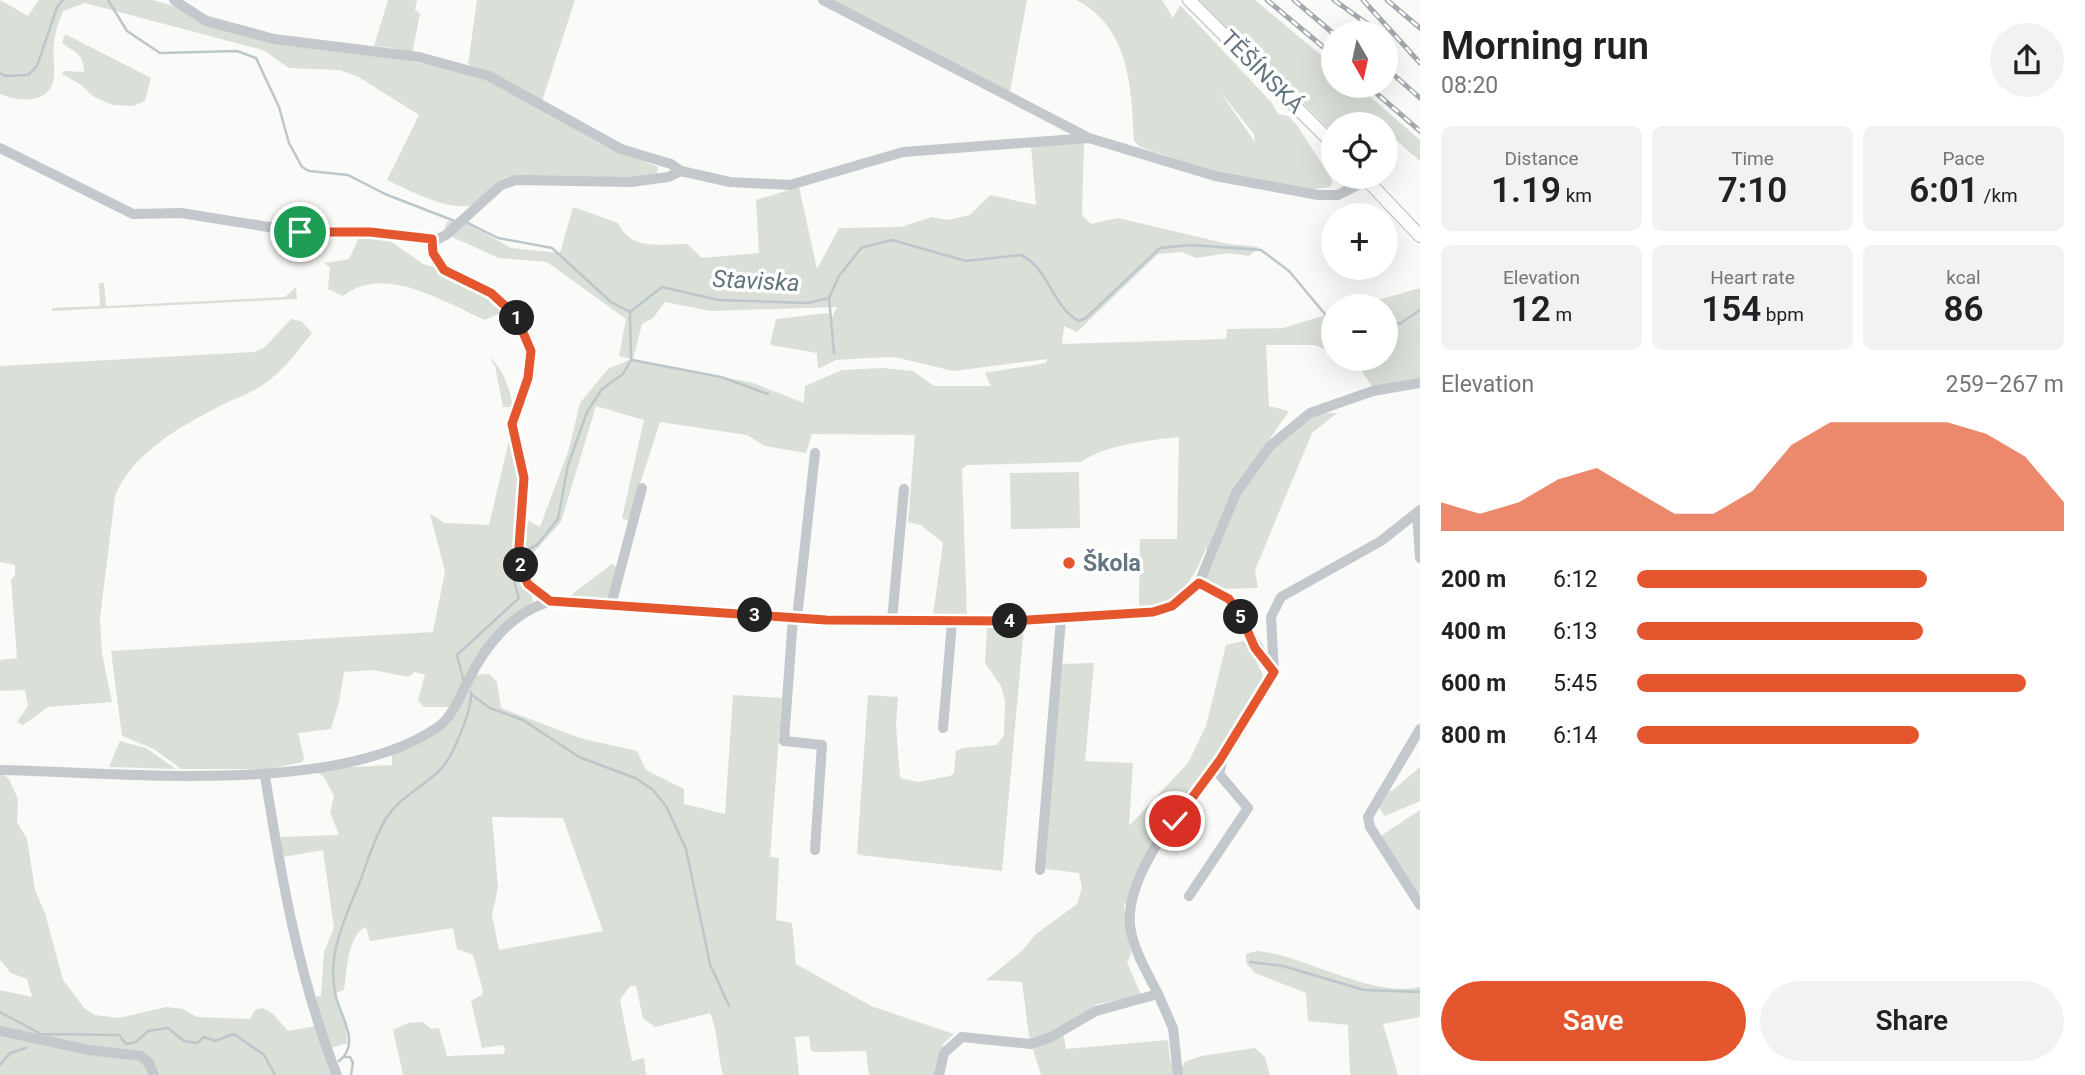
<!DOCTYPE html>
<meta charset="utf-8">
<style>
body{margin:0;font-family:Roboto,sans-serif;background:#f2f2f2;color:#202124;height:100vh;display:flex;flex-direction:column;font-size:26px;white-space:nowrap}
*{box-sizing:border-box;margin:0}
p{font-size:23px;color:#757577}
.icon{flex:none;width:38px;height:38px;fill:none;stroke:currentColor;stroke-width:2;stroke-linecap:round;stroke-linejoin:round}
.map{position:relative;flex:1;overflow:hidden}
.side{display:flex;flex-direction:column;background:#fff;width:665px}
.side>*{flex:none}
.needle{width:46px;rotate:171deg}
.buttons{position:absolute;left:1321px;top:21px;display:grid;gap:14px}
.buttons a{display:grid;place-items:center;width:77px;height:77px;border-radius:50%;background:#fff;box-shadow:0 7px 28px #0002;font-size:35px}
.pin{position:absolute;display:grid;place-items:center;width:60px;height:60px;color:#fff;margin:-30px;border:4px solid #fff;border-radius:50%;box-shadow:0 2px 7px #0007}
.km{position:absolute;width:35px;height:35px;margin:-18px;border-radius:50%;background:#222;color:#fff;font-size:19px;line-height:35px;text-align:center}
.round{display:grid;place-items:center;flex:none;width:74px;height:74px;border-radius:37px;background:#f2f2f2}
.head{display:flex;align-items:center;justify-content:space-between;height:119px;padding:0 21px}
h1{font-size:38px;font-weight:600;line-height:52px}
.stats{display:grid;grid-template-columns:repeat(3,1fr);gap:10px;height:119px;padding:7px 21px}
.stats div{display:grid;align-content:center;border-radius:10px;background:#f2f2f2;text-align:center}
.stats b{font-size:35px;font-weight:600}
.stats small{font-size:19px;font-weight:400}
.stats p{font-size:19px}
.chart{height:196px;padding:14px 21px}
.chart p{display:flex;justify-content:space-between}
.chart svg{width:100%;height:126px;margin-top:7px;fill:#e4572e;opacity:.7}
.cta{display:flex;gap:14px;margin-top:auto;padding:14px 21px}
.cta a{flex:1;height:80px;border-radius:42px;background:#e4572e;color:#fff;font-size:28px;font-weight:600;line-height:80px;text-align:center}
.cta a+a{background:#f2f2f2;color:#202124}
ul{padding:0 21px;list-style:none;font-size:23px}
li{display:grid;grid-template-columns:112px 84px 1fr;align-items:center;height:52px}
li i{height:18px;border-radius:9px;background:#e4572e}
main{display:flex;flex:1;min-height:0}
.map>svg:first-child{display:block}
</style>
<main>
<div class="map">
<svg width="1420" height="1075" viewBox="0 0 1420 1075">
<rect width="100%" height="100%" fill="#fafaf8"/>
<g fill="#dadfd7" fill-rule="evenodd">
<path d="M0 0 28 16 39 0H152L302 42 466 71 493 81 599 143 658 167 656 178 507 177C492 181 490 191 479 201 459 218 407 189 387 180L419 115 357 76 339 70 289 68 263 50 85 3 63 11C59 21 55 32 54 43 52 56 56 70 53 82 47 105 16 101 0 94Z"/>
<path d="M388 0H417L415 10 420 14 412 54H395L393 48 374 46Z"/>
<path d="M477 0H575L542 101 468 64Z"/>
<path d="M830 0H1027L1010 91 1008 94Z"/>
<path d="M1076 0H1162L1173 18 1180 5 1272 103 1278 114 1288 116 1297 125 1332 180 1331 186C1292 200 1182 161 1140 147L1134 141C1132 88 1129 26 1076 0ZM1218 89 1254 134 1255 142Z"/>
<path d="M1199 0H1255L1333 65 1334 86H1358L1420 140V161L1390 135 1386 138V124H1334L1333 133Z"/>
<path d="M65 34 151 78 145 101 133 106 113 105 94 97 80 84 62 74 64 71 84 72C84 53 75 53 62 43Z"/>
<path d="M1084 142 1082 215 1091 224 1118 218 1228 244 1259 247 1249 256 1229 253 1196 258 1182 252 1158 254 1077 332 1064 326 1062 344 1226 339 1227 329 1283 328 1333 313V353L1315 345H1266L1269 406 1289 411 1269 440 1321 413H1337L1312 433 1255 570 1258 588 1222 589 1204 581 1208 566 1206 547C1195 579 1179 603 1144 609L1139 605 1140 539H1177L1179 437C1144 441 1110 444 1080 462L967 465 962 469 967 617 943 618 933 615 943 543 921 525 908 522 915 435 812 434 806 453 765 446 747 435 660 422 628 521 622 518 644 420 596 406 561 522 534 552 524 571 533 601 483 648 449 707H424L418 700 425 675 415 672 408 677 373 670 344 672 339 702 331 729 298 733 304 758 302 762 270 769H181L154 749 122 736 111 651 433 632 445 571 430 514 445 523 489 525 511 432 525 478 524 518 540 527 569 449 580 403 608 369 631 359 619 356 626 319 547 262 499 258 443 233 447 222 461 219 511 248 560 253 573 207 618 223C631 251 659 244 687 244L702 258 759 253 756 200 799 187 817 269 839 228 901 227 932 217 948 220 970 215 990 195 1036 205 1031 146ZM665 302 711 311 837 307 832 317 828 313 776 319 770 345 817 353 818 369 836 360 866 358 894 357 953 371 1048 359 1046 363 985 373 991 386H934L913 371 883 368 842 370 805 386 804 403 753 383 633 359 642 324 653 318Z"/>
<path d="M361 233 386 238 423 264 440 269 502 308 500 313 485 320C444 302 383 263 343 296L328 289 330 267 324 263 349 259Z"/>
<path d="M99 283H104L106 306 285 297 296 287 297 299 52 311V308L100 306Z"/>
<path d="M1420 288V378L1373 388 1354 359H1386V306H1357Z"/>
<path d="M291 319 301 321 312 333C297 352 284 370 264 384 251 394 234 398 220 406 180 427 133 452 115 496L100 618 102 654 112 702 48 707 23 725 17 722 28 706 25 690 0 691V660L17 658 11 579 15 576V565L0 562V366L254 352 264 348Z"/>
<path d="M489 357C503 368 510 389 513 407H503L495 366Z"/>
<path d="M1079 472 1080 528 1011 529 1010 473Z"/>
<path d="M612 564 616 567 608 602 570 596Z"/>
<path d="M1024 627 1002 871 860 855 857 853 868 695 898 697 896 725 900 778 918 782 950 776 954 773 956 751 963 748 997 745 1004 735 1005 701 1001 686 985 663 987 628Z"/>
<path d="M1247 640 1266 682 1246 718 1247 731 1227 761 1209 767 1124 906 1131 954 1127 962 1141 995 1098 1004 1062 1026 1066 1049 1168 1040 1170 1061 1180 1071 1185 1062 1201 1056 1255 1048 1265 1057 1270 1075H1041L1029 1036 1022 982 986 980 1023 950 1035 935 1077 904 1082 888 1079 873 1046 869 1043 865 1061 664 1094 663 1085 761 1133 763 1129 826 1188 763 1206 726 1226 645Z"/>
<path d="M489 674 497 682 501 708 580 738 637 751 646 770 684 789V804L725 814 733 695 782 698 770 857 779 858 776 920 792 923 796 964 871 1006 954 1034 943 1044 935 1075H869L866 1051 815 1052 811 1051 809 1036 795 1037 799 1075H723C717 1053 719 1035 710 1013L655 1027 643 1018 636 986H630L620 1000 632 1061 644 1058 646 1075H403L393 1030 408 1023 423 1022 431 1029 439 1028 447 1056 504 1054 505 1049 503 1045 482 1048 471 1001 482 995 483 991 473 955 457 949 453 928 370 941 366 927C347 935 347 972 344 990L334 993 346 1028 347 1043 328 1049 338 1075H0V990L32 997 27 979 11 973 0 960V772L9 779 18 799 17 822 27 839 35 890 45 913 63 980 85 1009 95 1015 119 1018 166 1007 183 1009 197 1017 250 1019 255 1010 262 1008 272 1013 288 1031 322 1025 316 997 321 996 324 952 334 928 323 850 283 857 279 837 339 835 330 812 334 796 324 777 312 769 392 765V754L427 736 477 675ZM492 817 563 818 603 931 499 950 492 915 498 887Z"/>
<path d="M120 741 146 748 176 769 109 767Z"/>
<path d="M1420 767V801L1385 816 1376 803 1384 791H1392Z"/>
<path d="M1420 810V893L1418 894 1379 837Z"/>
<path d="M1257 951C1305 955 1371 998 1420 987V1017L1383 1024 1398 1075H1350L1348 1025 1308 1021 1306 993 1255 973 1246 963V954Z"/>
</g>
<g fill="none" stroke-linecap="round" stroke-linejoin="round">
<g stroke="#bbc7cb" stroke-width="2.5">
<path d="M108 0 127 31 160 53 237 51 256 58 279 107 289 143 302 167 309 171 348 175 385 194 457 222"/>
<path d="M0 73 5 76 28 75 37 66 57 7 63 0"/>
<path d="M468 223 498 238 552 248 611 302 630 312 662 287 719 300 807 303 829 298 839 276 861 248 892 240 966 261 1021 255C1049 268 1052 307 1079 321L1086 318 1160 248 1191 245 1261 250 1289 271 1334 325"/>
<path d="M829 298 834 353"/>
<path d="M1386 326 1401 323 1420 310"/>
<path d="M632 360 721 377 768 394"/>
<path d="M528 549 537 545 558 519 568 465 587 412 602 389 623 374 631 360 630 312"/>
<path d="M464 682 457 655 519 598 514 581V554"/>
<path d="M472 695 490 708 523 720 579 757 635 778 652 789 666 806 686 849 710 964 729 1006"/>
<path d="M1250 962 1283 966 1364 990 1420 992"/>
<path d="M0 1012 41 1034 119 1035 126 1044 136 1042 148 1031 168 1028 184 1041 197 1043 204 1037 215 1041 234 1034 264 1055 275 1075"/>
<path d="M344 1057H350L353 1063 351 1075"/>
<path d="M339 1061C361 1044 341 1017 336 997 326 957 344 920 359 884 367 863 374 839 385 820 399 797 422 788 440 770 452 759 473 708 471 692"/>
<path d="M0 1065 10 1053 26 1048"/>
</g>
<defs>
<g id="major">
<path d="M1189 0 1334 145"/>
<path d="M1364 177 1420 236"/>
</g>
</defs>
<use href="#major" stroke="#b5babe" stroke-width="14"/>
<g stroke="#c3c8cc" stroke-width="10">
<path d="M174 0 206 21 274 39 419 57 489 76 621 149 671 164 681 171"/>
<path d="M823 0 1085 136"/>
<path d="M0 148 133 214 181 213 300 232H370L438 239 446 235 501 185 516 180 631 182 668 177 681 171 730 182 790 185 903 152 1089 138 1215 176 1318 195H1338L1367 180"/>
<path d="M432 239C436 276 464 277 490 293 510 306 525 326 530 349 535 375 518 397 512 421 509 438 524 461 524 479 523 506 509 563 528 585 534 591 543 596 550 601"/>
<path d="M1417 513 1420 558"/>
<path d="M1199 583C1246 603 1245 634 1274 672L1271 617 1281 597 1381 541 1420 510"/>
<path d="M611 605 642 488"/>
<path d="M793 618 784 741 822 745 815 850"/>
<path d="M797 618 815 453"/>
<path d="M892 620 904 489"/>
<path d="M943 728 952 622"/>
<path d="M1420 729 1368 817 1370 827 1420 905"/>
<path d="M0 770C121 772 336 797 438 727 452 717 459 698 467 683 485 645 514 609 556 600 755 619 954 628 1153 612L1172 606 1199 583 1236 493 1270 446 1310 413 1373 391 1420 383"/>
<path d="M265 776C281 876 299 980 337 1075"/>
<path d="M1040 870 1061 619"/>
<path d="M1189 896 1248 808 1219 774 1223 757"/>
<path d="M1158 994 1173 1028 1178 1075"/>
<path d="M0 1031 89 1050 141 1056 149 1063 154 1075"/>
<path d="M939 1075 944 1053 962 1037 1031 1044 1051 1037 1096 1011 1158 994C1147 972 1133 950 1130 925 1125 870 1189 801 1220 759 1240 732 1257 701 1274 672"/>
</g>
<use href="#major" stroke="#fff" stroke-width="12"/>
<defs>
<g id="rail">
<path d="M1267 0 1334 56"/>
<path d="M1294 0 1334 34"/>
<path d="M1334 0 1380 33"/>
<path d="M1363 0 1420 63"/>
<path d="M1387 0 1420 28"/>
<path d="M1386 68 1420 98"/>
<path d="M1368 86 1420 131"/>
</g>
</defs>
<use href="#rail" stroke="#a2aab0" stroke-width="5"/>
<use href="#rail" stroke="#fff" stroke-width="2.5" stroke-dasharray="8" stroke-linecap="butt"/>
</g>
<g fill="none" stroke-linecap="round" stroke-linejoin="round">
<defs>
<path id="route" d="M300 232H370L432 239 433 253 444 270 491 293 516 316 531 351 528 378 512 424 524 478 519 547 522 572 528 584 550 601 826 620 1013 621 1153 612 1172 606 1199 583 1229 599 1241 616 1255 648 1274 672 1220 760 1175 821"/>
</defs>
<use href="#route" stroke="#fff" stroke-width="14"/>
<use href="#route" stroke="#e4572e" stroke-width="9"/>
</g>
<circle fill="#e4572e" stroke="#fff" stroke-width="2.5" cx="1069" cy="563" r="7"/>
<g text-anchor="middle" dominant-baseline="central" stroke-width="7" stroke-linejoin="round" paint-order="stroke">
<g font-size="23" fill="#657683" stroke="#fff">
<text transform="translate(1262 72) rotate(45)">TĚŠÍNSKÁ</text>
</g>
<g font-size="23" font-weight="bold" fill="#657683" stroke="#fff" text-anchor="start">
<text x="1083" y="563">Škola</text>
</g>
<g font-size="24" font-style="italic" fill="#60757c" stroke="#fff">
<text transform="translate(756 281) rotate(3)">Staviska</text>
</g>
</g>
</svg>
<div class="buttons">
<a><svg class="needle" viewBox="-14 -14 28 28"><path d="M0-13l5 13h-10z" fill="#e53935"/><path d="M0 13l5-13h-10z" fill="#757577"/></svg></a>
<a><svg class="icon" aria-label="locate" viewBox="0 0 24 24"><circle cx="12" cy="12" r="6"/><path d="M12 2v4M12 18v4M2 12h4M18 12h4"/></svg></a>
<a>+</a>
<a>−</a>
</div>
<div class="pin" style="left:300px;top:232px;background:#1e9e55"><svg class="icon" aria-label="arrive" viewBox="0 0 24 24"><path d="M6 21V4h12l-3 4 3 4H6"/></svg></div>
<div class="pin" style="left:1175px;top:821px;background:#d93025"><svg class="icon" aria-label="check" viewBox="0 0 24 24"><path d="M5 12l5 5 9-10"/></svg></div>
<b class="km" style="left:517px;top:318px">1</b>
<b class="km" style="left:521px;top:565px">2</b>
<b class="km" style="left:755px;top:615px">3</b>
<b class="km" style="left:1010px;top:621px">4</b>
<b class="km" style="left:1241px;top:617px">5</b>
</div>
<section class="side">
<div class="head"><div><h1>Morning run</h1><p>08:20</p></div><a class="round"><svg class="icon" aria-label="share" viewBox="0 0 24 24"><path d="M12 15V3M7 8l5-5 5 5M5 13v7h14v-7"/></svg></a></div>
<div class="stats">
<div><p>Distance</p><b>1.19<small> km</small></b></div>
<div><p>Time</p><b>7:10</b></div>
<div><p>Pace</p><b>6:01<small> /km</small></b></div>
</div>
<div class="stats">
<div><p>Elevation</p><b>12<small> m</small></b></div>
<div><p>Heart rate</p><b>154<small> bpm</small></b></div>
<div><p>kcal</p><b>86</b></div>
</div>
<div class="chart"><p><span>Elevation</span>259–267 m</p>
<svg viewBox="0 0 160 44" preserveAspectRatio="none"><path d="M0 44V34L10 38L20 34L30 26L40 22L50 30L60 38L70 38L80 30L90 14L100 6L110 6L120 6L130 6L140 10L150 18L160 34V44z"/></svg>
</div>
<ul>
<li><b>200 m</b>6:12<i style="width:68%"></i></li>
<li><b>400 m</b>6:13<i style="width:67%"></i></li>
<li><b>600 m</b>5:45<i style="width:91%"></i></li>
<li><b>800 m</b>6:14<i style="width:66%"></i></li>
</ul>
<div class="cta"><a>Save</a><a>Share</a></div>
</section>
</main>
